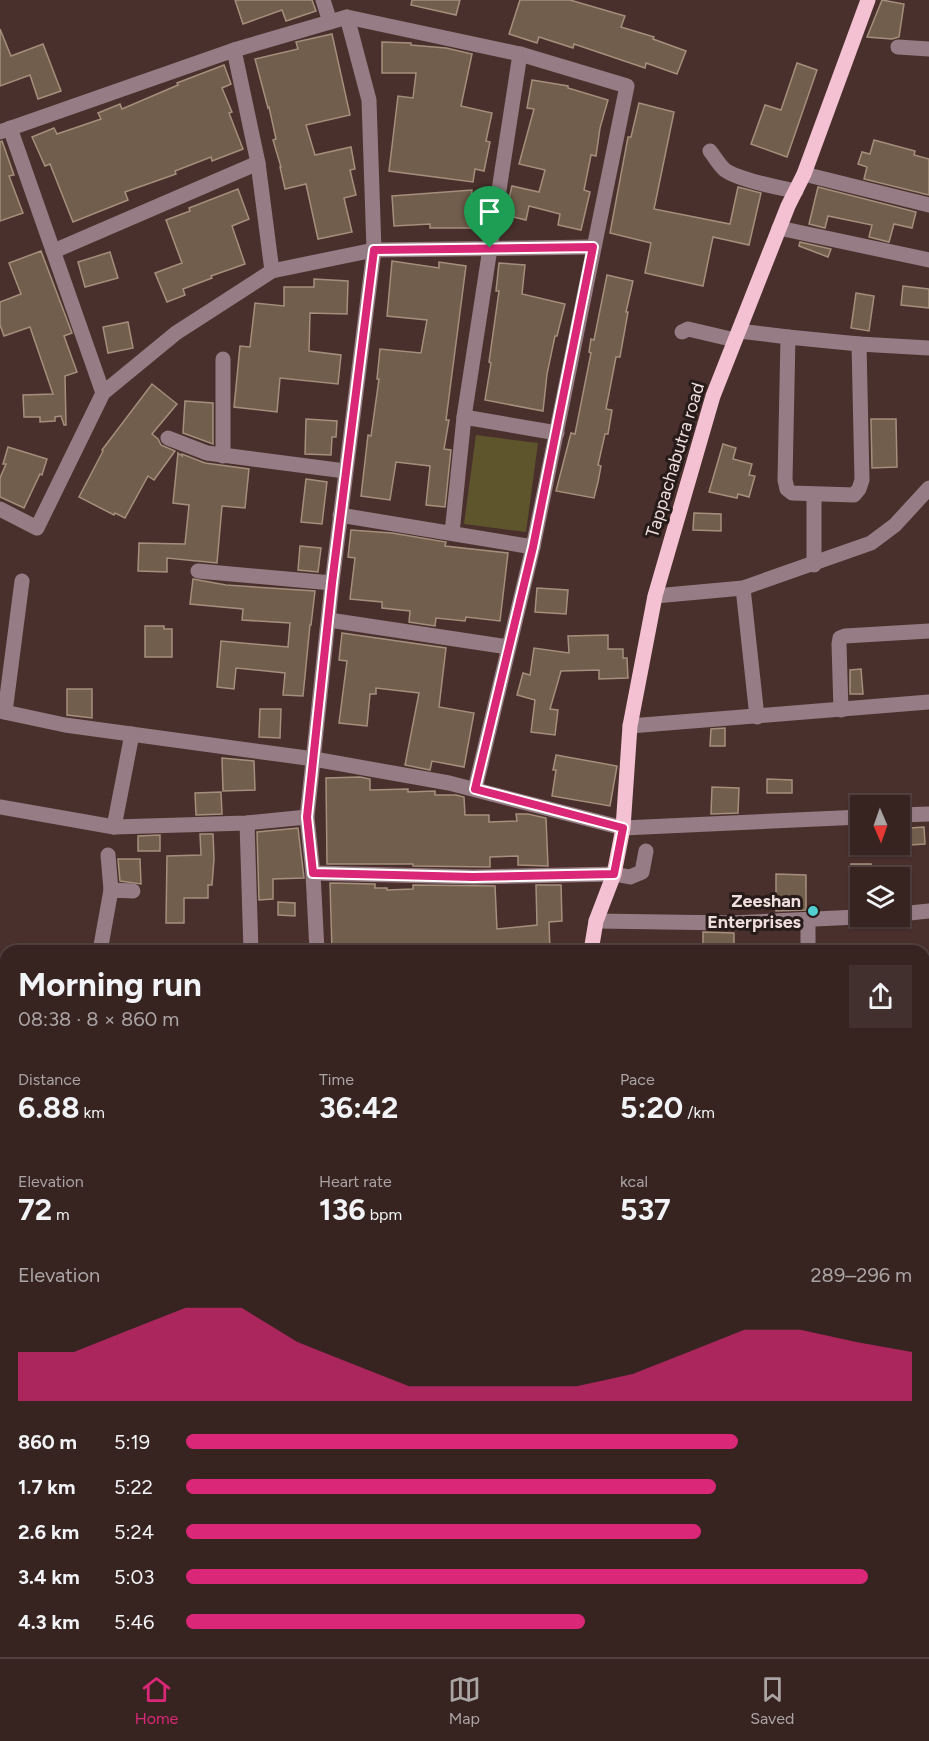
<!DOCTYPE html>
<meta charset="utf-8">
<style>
body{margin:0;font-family:Figtree,sans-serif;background:#42302e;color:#f1f3f6;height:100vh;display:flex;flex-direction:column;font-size:22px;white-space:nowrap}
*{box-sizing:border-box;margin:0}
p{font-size:20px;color:#aaa4a5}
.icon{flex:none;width:33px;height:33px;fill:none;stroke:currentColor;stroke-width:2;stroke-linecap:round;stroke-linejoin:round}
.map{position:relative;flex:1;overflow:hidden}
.panel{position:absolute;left:0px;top:945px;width:930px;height:712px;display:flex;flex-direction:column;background:#372421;border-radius:18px 18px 0 0;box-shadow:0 2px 4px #0004,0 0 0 2px #51413f}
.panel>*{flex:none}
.needle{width:39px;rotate:178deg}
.fabs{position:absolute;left:850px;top:795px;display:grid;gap:12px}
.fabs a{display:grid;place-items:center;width:60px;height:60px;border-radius:0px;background:#372421;box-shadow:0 2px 4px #0004,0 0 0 2px #51413f;font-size:30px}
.pin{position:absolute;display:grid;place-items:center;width:51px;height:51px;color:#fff;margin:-62px -26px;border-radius:50% 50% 50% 0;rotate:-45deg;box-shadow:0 0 6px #0007}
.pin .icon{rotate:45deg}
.round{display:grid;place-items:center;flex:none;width:63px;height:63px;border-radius:0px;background:#42302e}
.overview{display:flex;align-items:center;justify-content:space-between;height:102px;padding:0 18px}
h1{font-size:33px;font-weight:700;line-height:45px}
.metrics{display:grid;grid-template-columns:repeat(3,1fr);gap:9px;height:102px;padding:6px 18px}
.metrics div{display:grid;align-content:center}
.metrics b{font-size:30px;font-weight:700}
.metrics small{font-size:16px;font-weight:400}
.metrics p{font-size:16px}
.chart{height:168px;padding:12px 18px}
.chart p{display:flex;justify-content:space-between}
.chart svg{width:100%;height:108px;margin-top:6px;fill:#db2777;opacity:.7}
ul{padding:0 18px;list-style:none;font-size:20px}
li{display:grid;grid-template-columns:96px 72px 1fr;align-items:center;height:45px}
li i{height:15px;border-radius:8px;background:#db2777}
.tab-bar{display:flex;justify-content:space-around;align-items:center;height:84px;border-top:2px solid #51413f;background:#372421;font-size:16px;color:#aaa4a5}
.tab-bar a{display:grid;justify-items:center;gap:3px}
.tab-bar .active{color:#db2777}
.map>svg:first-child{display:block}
</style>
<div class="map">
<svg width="929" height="1657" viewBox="0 0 929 1657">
<rect width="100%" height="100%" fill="#49302c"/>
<path fill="#5f552d" d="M476 435 538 443 526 532 464 524Z"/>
<g fill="#725e4c" stroke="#a58f7c" stroke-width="1.5">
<path d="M235 0H312L316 11 286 21 282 10 243 24Z"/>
<path d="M412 0H460L456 15 411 5Z"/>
<path d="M520 0H570L625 16 621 27 654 37 653 39 686 51 677 74 646 63 645 68 574 44 573 48 539 37 537 43 509 34Z"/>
<path d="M882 0 904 4 899 37 892 39 867 37Z"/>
<path d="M0 29 11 56 43 44 61 91 38 99 30 75 0 86Z"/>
<path d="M332 34 350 115 306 125 315 155 351 147 355 169 350 170 356 195 344 198 352 232 318 239 306 184 285 189 280 167H281L273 140 276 139 269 107 268 108 255 59 298 49 296 42Z"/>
<path d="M382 42 411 43V45L446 48 472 54 461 106 492 113 486 141 490 142 484 171 475 169 473 182 389 171 398 96 413 98 416 73H382Z"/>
<path d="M797 63 817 70 787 157 751 144 765 105 781 110Z"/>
<path d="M224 65 231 84 222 88 232 112 229 113 243 149 212 161 211 157 175 171 176 174 125 192 128 200 73 222 50 164 45 166 32 137 54 128 57 134 101 119 98 113 120 104 122 109 178 85 177 83Z"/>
<path d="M532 80 568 86V88L608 100 600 128 596 156 591 155 584 190 590 192 581 230 558 225 560 214 529 206 526 220 505 215 512 186 539 192 545 170 519 164 534 109 527 108Z"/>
<path d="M639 103 674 112 654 209 730 224 738 187 761 193 749 245 713 237 703 286 645 273 651 243 610 233 628 137H631Z"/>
<path d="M874 140 915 151 914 155 929 159V195L864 179 867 167 858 164 862 152 870 154Z"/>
<path d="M2 141 14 175 9 176 23 213 0 221V142Z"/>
<path d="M818 187 916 212 912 228 894 224 889 242 869 237 872 225 828 216 825 228 809 224Z"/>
<path d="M238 189 249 219 232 226 245 264 211 276 212 278 183 289 185 295 167 302 155 273 182 263 166 220 190 211 189 208Z"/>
<path d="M472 190 471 198H474V228H430V224L394 226 392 196Z"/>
<path d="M800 242 831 249 828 257 799 246Z"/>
<path d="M41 251 72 333 64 336 77 372 65 376 66 425H64L61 416 55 417V421L40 422V417H24L23 395 53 394 30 327 4 336 0 325V302L21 294 9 263Z"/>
<path d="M110 252 118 278 85 287 78 262Z"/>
<path d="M392 261 439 268V262L466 266 446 420H449L444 449 451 450 445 507 426 505 430 466 396 462 390 500 361 496 368 435 371 436 379 379H377L380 349 421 353 427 320 387 316Z"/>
<path d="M499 263 525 265 522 294 565 304 557 336H555L547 374 543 411 485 400 491 363 489 362 499 291H496Z"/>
<path d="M607 275 633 281 626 312H628L620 357H616L606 409 612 410 608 434H605L598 465 601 466 598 482 594 498 556 491 571 433 575 434 591 353 589 352 591 339 594 340Z"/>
<path d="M314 279 348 281 347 314 310 313 309 351 341 355 338 384 280 378 277 412 234 407 240 346 250 347 255 303 284 306V287H314Z"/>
<path d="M903 286 929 289V308L901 305Z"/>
<path d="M856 293 874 296 869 331 851 328Z"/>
<path d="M128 322 133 348 108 353 103 327Z"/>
<path d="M152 384 177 404 152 434 158 439 161 445 175 451 154 480 148 476 125 518 115 513 114 515 79 497 103 451 102 450Z"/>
<path d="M185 401 213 403V444L183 433Z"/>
<path d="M306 419 337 421 336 437H332L331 455 305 454Z"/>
<path d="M871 419H896L897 467 872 468Z"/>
<path d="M723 444 736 448 733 459 752 464 749 475 755 476 749 497 738 494 737 498 709 492Z"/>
<path d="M8 447 47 459 42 475 40 474 24 508 0 497V478L6 464H3Z"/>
<path d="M178 453 182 456V454L205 463 249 469 245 508 222 506 217 563 167 558V572L138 571 139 543 185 544 189 505 173 503Z"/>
<path d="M306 479 327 482 322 524 301 522Z"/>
<path d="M694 513 721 514V531L693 530Z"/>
<path d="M351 530 392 533 446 542 445 546 508 553 500 621 466 617 465 621 436 618 435 626 409 622 410 611 382 608V602L350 599 355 558 348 557Z"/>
<path d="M300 546 321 548 318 572 298 570Z"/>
<path d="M193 579 226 585 315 591 311 625H310L303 696 283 695 285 673 236 668 234 689 217 687 221 641 288 647 290 623 242 620 243 609 190 604Z"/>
<path d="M537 588 568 590 566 614 535 612Z"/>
<path d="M145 626H164V629H172V657H145Z"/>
<path d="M342 633 446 648 439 707 474 713 464 767 432 761 430 770 405 765 419 693 376 688V694H370L367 726 339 723 347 661 339 660Z"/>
<path d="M608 635V649H623V658H627L628 678 599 679V670L561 671 550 709 558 710 555 735 531 732 535 700 517 695 523 673 530 675 534 648 569 653 568 636Z"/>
<path d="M861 669 863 694H850V670Z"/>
<path d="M67 689H92V718L67 715Z"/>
<path d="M260 709H281L280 738 259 737Z"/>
<path d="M725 728V746H710L711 729Z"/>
<path d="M556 755 617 766 610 806 552 796 556 770H553Z"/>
<path d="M222 758 254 761 255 790 223 791Z"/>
<path d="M360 777 370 779V790L408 789V792L435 791V795H456L464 797 465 815H489V822L517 821 516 814H528L546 818 548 866 518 865V856L490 857V867L413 866V864H327L326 778Z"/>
<path d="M767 779 792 780V793H767Z"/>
<path d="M712 787 739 788 738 813 711 814Z"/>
<path d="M221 792 222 814 196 815 195 793Z"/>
<path d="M924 827 925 844 910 845V828Z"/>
<path d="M298 828 304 878 273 879V899L259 900 257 832Z"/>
<path d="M200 834H213L214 859 212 885H208V898H184V923H166L167 856 201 855Z"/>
<path d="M160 835V851H138V836Z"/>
<path d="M118 859H140L141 884 120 881Z"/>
<path d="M851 864H871V878H852Z"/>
<path d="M776 874 806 875V910L776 911Z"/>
<path d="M330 883 375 884V888H387V890L413 889V885L495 886 497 929 537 925 536 885H561L562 921 549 922 550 951H332Z"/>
<path d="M278 902 295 903V916L278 915Z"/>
<path d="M703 932 734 933V951H703Z"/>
</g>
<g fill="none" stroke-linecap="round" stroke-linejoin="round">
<g stroke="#967c85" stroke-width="15">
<path d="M323 0 330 22"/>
<path d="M898 47 929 49"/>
<path d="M234 50 258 163 272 271"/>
<path d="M10 128 103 393"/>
<path d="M0 132 234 50 347 17 520 54 627 86 533 547 475 789"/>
<path d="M710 151C715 157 719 165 725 170 737 179 780 188 796 191"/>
<path d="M804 174 929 205"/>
<path d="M779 228 929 260"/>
<path d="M54 251 258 163"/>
<path d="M739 331 788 337 785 480 787 489 792 493 854 495 859 489 862 480 859 344 929 348"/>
<path d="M682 332 688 329 735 340"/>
<path d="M788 337 859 344"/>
<path d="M223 359V456"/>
<path d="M464 417 557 433"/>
<path d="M168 438 207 453 345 471"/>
<path d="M0 509 37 528 103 393 176 333 272 271 374 250 593 247"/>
<path d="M340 515 533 547"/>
<path d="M452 533 464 417 520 54"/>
<path d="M814 565V495"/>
<path d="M198 571 332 583"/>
<path d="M743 588 757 717"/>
<path d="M655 596 743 588 871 543 895 525 929 488"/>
<path d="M329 620 508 647"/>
<path d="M841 710 839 644 840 638 845 636 929 631"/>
<path d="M0 711 65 725 314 759 449 783 623 828 861 817"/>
<path d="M5 712 22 581"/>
<path d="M630 726 929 702"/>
<path d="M0 807 114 827 247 823 307 817"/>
<path d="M900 815 929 814"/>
<path d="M247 823 251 951"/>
<path d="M114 827 132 734"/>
<path d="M108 855 111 890"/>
<path d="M313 873 473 877 614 874 630 877 642 872 646 851"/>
<path d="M900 914 929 911"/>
<path d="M596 921 732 923 879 916"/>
<path d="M808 921V951"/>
<path d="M100 951 111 890 133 891"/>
<path d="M317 951 313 873 307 817 332 583 374 250 369 100 347 17"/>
<path d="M0 1012 6 1013"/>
<path d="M0 1109 6 1101"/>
<path d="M924 1149 929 1148"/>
<path d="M0 1190 6 1198"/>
<path d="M924 1256 929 1255"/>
<path d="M0 1353H6"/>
<path d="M924 1358H929"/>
<path d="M924 1453 929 1452"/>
<path d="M924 1584H929"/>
<path d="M0 1615 6 1617"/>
<path d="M603 1652V1657"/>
<path d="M123 1657 124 1652"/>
</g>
<g stroke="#f4c1d2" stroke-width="15">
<path d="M591 951 596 921 614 874 623 828 630 726 655 596 713 396 788 206 804 174 868 0"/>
<path d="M0 1549 6 1550"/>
<path d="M370 1652 379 1657"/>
<path d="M623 1652V1657"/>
</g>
</g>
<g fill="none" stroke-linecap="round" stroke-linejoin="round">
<defs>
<path id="route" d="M593 247 533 547 475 789 623 828 614 874 473 877 313 873 307 817 332 583 374 250Z"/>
</defs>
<use href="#route" stroke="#fff" stroke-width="12"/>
<use href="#route" stroke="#db2777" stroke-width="8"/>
</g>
<circle fill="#52cdd0" stroke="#271b19" stroke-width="2" cx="813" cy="911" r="6"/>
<g text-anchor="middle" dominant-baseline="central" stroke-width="6" stroke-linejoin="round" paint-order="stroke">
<g font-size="18" fill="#efdedb" stroke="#271b19">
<text transform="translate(675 460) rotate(-73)">Tappachabutra road</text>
</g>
<g font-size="18" font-weight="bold" fill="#efdedb" stroke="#271b19" text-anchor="end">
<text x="801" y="901">Zeeshan<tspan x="801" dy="21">Enterprises</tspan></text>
</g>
</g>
</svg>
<div class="fabs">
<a><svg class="needle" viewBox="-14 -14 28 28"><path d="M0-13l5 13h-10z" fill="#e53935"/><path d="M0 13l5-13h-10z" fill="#aaa4a5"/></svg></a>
<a><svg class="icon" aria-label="layers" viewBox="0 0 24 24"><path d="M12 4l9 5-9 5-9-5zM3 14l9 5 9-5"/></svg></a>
</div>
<div class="pin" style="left:490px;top:248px;background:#1e9e55"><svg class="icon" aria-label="arrive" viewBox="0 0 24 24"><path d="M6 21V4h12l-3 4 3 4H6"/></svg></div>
<section class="panel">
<div class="overview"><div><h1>Morning run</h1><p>08:38 · 8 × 860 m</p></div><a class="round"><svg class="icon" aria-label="share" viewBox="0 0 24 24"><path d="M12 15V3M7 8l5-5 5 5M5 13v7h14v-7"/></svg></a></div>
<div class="metrics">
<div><p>Distance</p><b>6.88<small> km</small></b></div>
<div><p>Time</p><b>36:42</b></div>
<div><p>Pace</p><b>5:20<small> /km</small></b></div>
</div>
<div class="metrics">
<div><p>Elevation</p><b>72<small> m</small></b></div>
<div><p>Heart rate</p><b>136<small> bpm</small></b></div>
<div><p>kcal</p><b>537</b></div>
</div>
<div class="chart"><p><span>Elevation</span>289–296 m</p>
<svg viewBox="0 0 160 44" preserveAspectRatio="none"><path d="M0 44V24L10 24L20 15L30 6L40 6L50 20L60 29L70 38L80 38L90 38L100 38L110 33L120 24L130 15L140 15L150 20L160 24V44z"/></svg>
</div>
<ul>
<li><b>860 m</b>5:19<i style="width:76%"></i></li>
<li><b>1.7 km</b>5:22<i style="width:73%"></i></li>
<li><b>2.6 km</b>5:24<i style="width:71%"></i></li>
<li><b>3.4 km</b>5:03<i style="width:94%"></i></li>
<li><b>4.3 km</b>5:46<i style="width:55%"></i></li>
</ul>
</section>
</div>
<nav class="tab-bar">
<a class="active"><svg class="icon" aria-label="home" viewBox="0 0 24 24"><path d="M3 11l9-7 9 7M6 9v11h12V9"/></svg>Home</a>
<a><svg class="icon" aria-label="map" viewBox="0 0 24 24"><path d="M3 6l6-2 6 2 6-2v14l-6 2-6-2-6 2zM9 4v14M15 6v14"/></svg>Map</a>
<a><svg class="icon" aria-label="saved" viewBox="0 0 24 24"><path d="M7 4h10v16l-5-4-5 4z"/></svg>Saved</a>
</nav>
